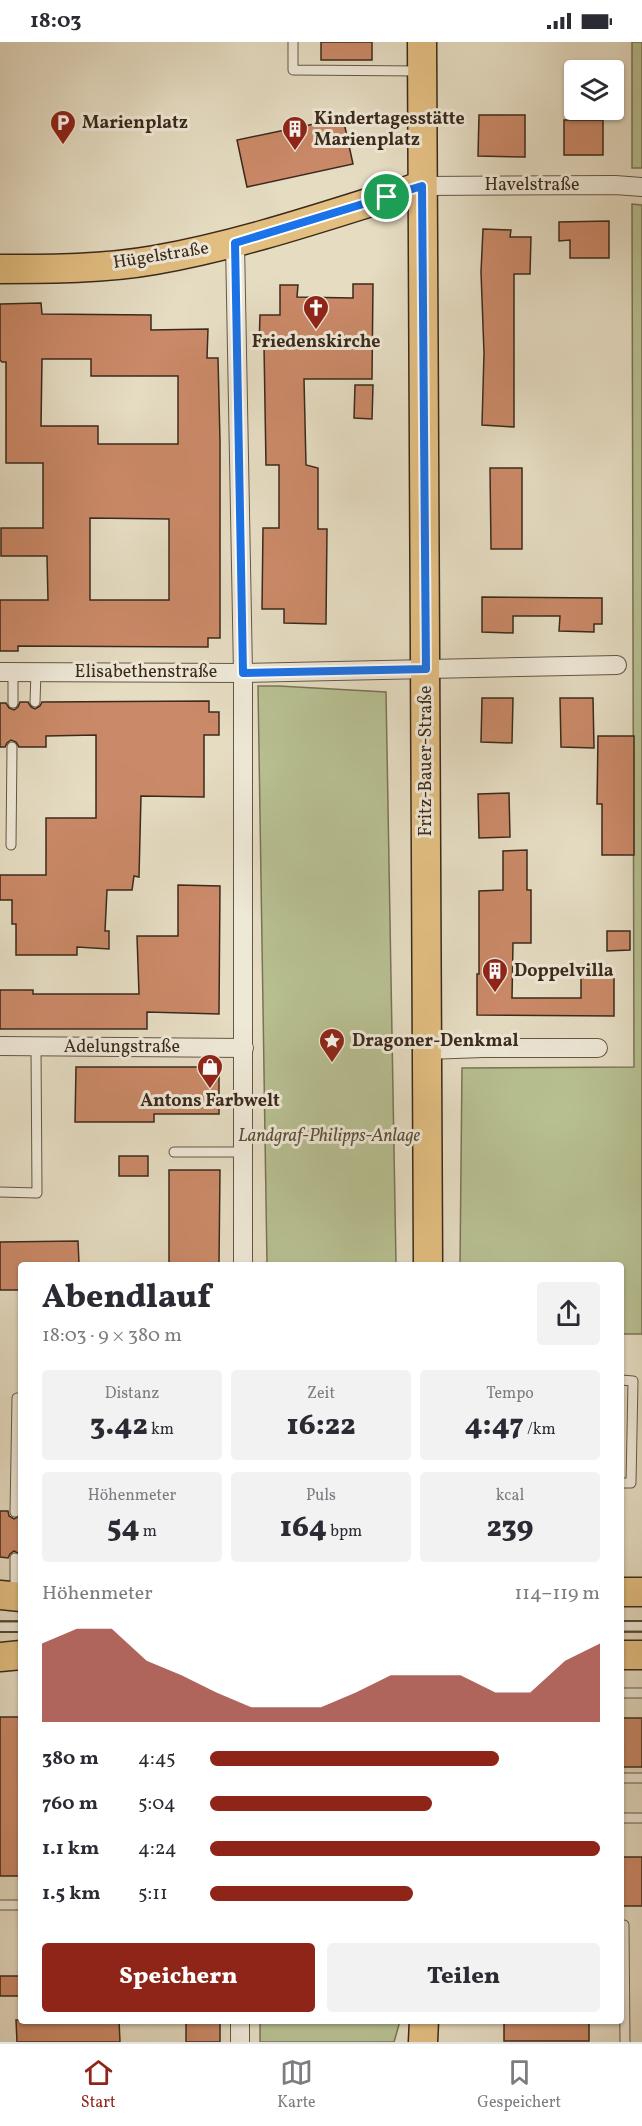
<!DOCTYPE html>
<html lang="de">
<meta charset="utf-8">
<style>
body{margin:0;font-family:Vollkorn,serif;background:#f2f2f3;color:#2b2b33;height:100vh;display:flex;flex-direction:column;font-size:22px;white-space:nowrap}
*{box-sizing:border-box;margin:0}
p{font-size:20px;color:#7c7c81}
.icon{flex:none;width:33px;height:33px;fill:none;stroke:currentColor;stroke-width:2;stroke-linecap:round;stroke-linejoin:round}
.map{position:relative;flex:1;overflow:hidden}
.side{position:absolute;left:18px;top:1220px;width:606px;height:762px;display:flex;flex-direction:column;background:#fff;border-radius:6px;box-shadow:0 2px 4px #0004}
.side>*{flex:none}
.controls{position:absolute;left:564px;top:18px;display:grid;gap:12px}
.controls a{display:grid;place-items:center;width:60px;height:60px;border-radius:6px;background:#fff;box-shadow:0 2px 4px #0004;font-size:30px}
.pin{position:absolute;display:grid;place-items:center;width:51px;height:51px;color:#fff;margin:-26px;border:3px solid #fff;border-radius:50%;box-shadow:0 2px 6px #0007}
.round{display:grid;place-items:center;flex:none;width:63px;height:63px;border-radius:6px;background:#f2f2f3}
.headline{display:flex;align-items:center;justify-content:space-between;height:102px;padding:0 24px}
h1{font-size:33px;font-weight:800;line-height:45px}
.metrics{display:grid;grid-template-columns:repeat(3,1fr);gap:9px;height:102px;padding:6px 24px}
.metrics div{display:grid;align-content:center;border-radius:6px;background:#f2f2f3;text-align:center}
.metrics b{font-size:30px;font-weight:800}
.metrics small{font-size:16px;font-weight:400}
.metrics p{font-size:16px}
.chart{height:168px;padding:12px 24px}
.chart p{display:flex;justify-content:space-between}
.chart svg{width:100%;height:108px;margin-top:6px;fill:#8f2418;opacity:.7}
.button{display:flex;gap:12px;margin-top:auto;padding:12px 24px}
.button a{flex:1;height:69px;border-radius:6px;background:#8f2418;color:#fff;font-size:24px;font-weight:800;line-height:69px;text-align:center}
.button a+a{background:#f2f2f3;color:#2b2b33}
ul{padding:0 24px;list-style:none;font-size:20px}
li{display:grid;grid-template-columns:96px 72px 1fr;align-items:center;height:45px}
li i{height:15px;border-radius:8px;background:#8f2418}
.status{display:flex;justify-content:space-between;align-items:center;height:42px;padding:0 30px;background:#fff;direction:ltr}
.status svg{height:16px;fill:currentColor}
.dock{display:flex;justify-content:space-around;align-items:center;height:84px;border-top:2px solid #e1e1e2;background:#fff;font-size:16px;color:#7c7c81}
.dock a{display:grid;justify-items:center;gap:3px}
.dock .current{color:#8f2418}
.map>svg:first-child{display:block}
</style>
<div class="status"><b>18:03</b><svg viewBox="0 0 49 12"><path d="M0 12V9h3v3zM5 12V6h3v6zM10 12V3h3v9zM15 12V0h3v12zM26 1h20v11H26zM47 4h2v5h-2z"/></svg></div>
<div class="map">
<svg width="642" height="2000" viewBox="0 0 642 2000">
<rect width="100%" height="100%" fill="#e5dcc2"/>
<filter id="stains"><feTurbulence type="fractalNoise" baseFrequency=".00333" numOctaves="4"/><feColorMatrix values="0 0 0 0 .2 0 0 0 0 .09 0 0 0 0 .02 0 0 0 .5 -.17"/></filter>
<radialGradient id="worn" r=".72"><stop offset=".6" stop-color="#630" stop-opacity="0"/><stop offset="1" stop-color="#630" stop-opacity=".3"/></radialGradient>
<g fill="#b7bf91" stroke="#797456" stroke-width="1.5">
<rect x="632" y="0" width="10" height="126"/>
<path d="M632 162 642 163V1292H621V1222H460L462 1026 634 1025Z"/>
<path d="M258 644H279L386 650 396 1222H267Z"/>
<path d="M260 1979V1978L400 1979 394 2000H260Z"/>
</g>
<g fill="#ca8968" stroke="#3b2a1b" stroke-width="1.5" fill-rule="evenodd">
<rect x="321" y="0" width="51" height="18"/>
<path d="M479 73H525V115L478 114Z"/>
<path d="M343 76 353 122 247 145 237 98Z"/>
<rect x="564" y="78" width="39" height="35"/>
<path d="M609 179V216H570V198L559 199V180Z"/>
<path d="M483 187 511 188 510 195H531L530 232H514V385L482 383 484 311 481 230Z"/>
<path d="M353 242H373L372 337H304L306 423 318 426V487H327L326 582 284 581V567H262L263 486H279V423H266L264 304H259L260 273H280V243H298L297 255 353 256Z"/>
<path d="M41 261 42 272 151 273V288L208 287 207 316H218L220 399V596H208V605L18 604V609H0V558H48L47 514H1V486H43V421H6V320H2L0 318V262ZM42 317H91V334H178V402H98V384H41ZM90 476 169 477V558H90Z"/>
<path d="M355 343H373L372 377 354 376Z"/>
<path d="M490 426H522V507H491Z"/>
<path d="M482 555 602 556V582H594V590L559 589 560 574H513V591L482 590Z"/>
<path d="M482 656H513L512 701 481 700Z"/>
<path d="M560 656H593L594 706 561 705Z"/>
<path d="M209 659V670H219V693H204V755L141 754 139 835 134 834 132 848H107L105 889H109V907L77 905V913H16V882H12V858H0V833H46V776H96V693L46 694V705H19L16 700 11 698 7 701 5 705H0V661H6L9 666 14 668 18 665 20 660H28L31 665 35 667 40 664 42 660Z"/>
<path d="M598 694H634V813H602V762H597Z"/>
<path d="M509 751 510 795 479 796 478 752Z"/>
<path d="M527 808V848H531V901H513L512 956H581V933H614V974L477 973V932H479V849L503 848V809Z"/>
<path d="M178 843 220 844 219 972 147 970V987H0V948H33V952H139L137 894H178Z"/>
<path d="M607 889H630V908L607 909Z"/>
<path d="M76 1025H219V1072H154V1080H75Z"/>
<rect x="119" y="1114" width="29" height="20"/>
<path d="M169 1128H220L219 1222H169Z"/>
<path d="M78 1199 79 1222H21V1248H0V1200Z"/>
<path d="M0 1469H8L9 1474 14 1477 21 1473V1513L14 1509 10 1512 8 1516 0 1515Z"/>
<rect x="0" y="1675" width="21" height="159"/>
<rect x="621" y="1676" width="21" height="49"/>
<rect x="621" y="1815" width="21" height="49"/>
<rect x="0" y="1934" width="21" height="20"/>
<path d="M16 1978H119L120 2000H17Z"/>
<rect x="186" y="1978" width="34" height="22"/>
<rect x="504" y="1978" width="85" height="21"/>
</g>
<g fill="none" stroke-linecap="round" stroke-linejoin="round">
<defs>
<g id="lane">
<path d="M293 0V28L419 29"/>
<path d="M35 660 36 630"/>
<path d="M13 661V630"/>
<path d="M11 803 12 705"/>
<path d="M174 1110H243"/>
<path d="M0 1150 37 1151 36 1005"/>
<path d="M621 1338 633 1339 631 1441H621"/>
<path d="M15 1470 17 1356H21"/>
<path d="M15 1552V1516"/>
<path d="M621 1584H642"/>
<path d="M0 1585H21"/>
<path d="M621 1651H642"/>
<path d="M621 1736H642"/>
<path d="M621 1776H642"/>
<path d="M0 1863H21"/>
<path d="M624 1883 625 2000"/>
</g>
<g id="street">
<path d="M422 144 615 143 642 145"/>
<path d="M235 201 243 631V1222"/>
<path d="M0 630 243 631 617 623"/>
<path d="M0 1004 244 1006"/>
<path d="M427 1008 483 1006H598"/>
<path d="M240 1978V2000"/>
</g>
<g id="primary">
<path d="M422 0 428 1222"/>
<path d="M0 227C51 227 104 227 155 218 246 202 334 171 422 144"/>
<path d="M621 1550H642"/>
<path d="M0 1553 21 1555"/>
<path d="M621 1613H642"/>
<path d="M0 1615 21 1613"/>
<path d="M423 2000 424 1978"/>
</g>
</defs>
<use href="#lane" stroke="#665645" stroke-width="11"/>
<use href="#street" stroke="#665645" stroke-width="20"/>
<use href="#primary" stroke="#3b2a1b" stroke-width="31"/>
<use href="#lane" stroke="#eee8d7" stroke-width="9"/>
<use href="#street" stroke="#eee8d7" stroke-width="18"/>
<use href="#primary" stroke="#e2be81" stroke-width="28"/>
<g stroke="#3b2a1b" stroke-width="1.5">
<path d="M0 1579H21"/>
<path d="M621 1579H642"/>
<path d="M0 1590H21"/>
<path d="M621 1590H642"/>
</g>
</g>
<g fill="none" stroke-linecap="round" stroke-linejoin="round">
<defs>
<path id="route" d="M422 144 426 627 243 631 235 201Z"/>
</defs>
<use href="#route" stroke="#fff" stroke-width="12"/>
<use href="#route" stroke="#1a73e8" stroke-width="8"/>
</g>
<defs>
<symbol id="parking-pin" viewBox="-11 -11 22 30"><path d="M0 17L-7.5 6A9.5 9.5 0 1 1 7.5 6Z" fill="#8f2418" stroke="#eee8d7"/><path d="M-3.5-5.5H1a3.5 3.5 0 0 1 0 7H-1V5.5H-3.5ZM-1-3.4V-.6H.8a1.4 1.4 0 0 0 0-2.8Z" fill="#fff"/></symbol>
<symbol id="building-pin" viewBox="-11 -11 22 30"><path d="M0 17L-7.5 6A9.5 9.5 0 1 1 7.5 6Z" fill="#8f2418" stroke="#eee8d7"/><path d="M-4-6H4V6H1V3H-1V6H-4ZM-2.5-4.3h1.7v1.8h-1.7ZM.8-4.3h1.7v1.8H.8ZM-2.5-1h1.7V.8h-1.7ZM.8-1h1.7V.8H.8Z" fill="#fff"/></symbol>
<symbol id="church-pin" viewBox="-11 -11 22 30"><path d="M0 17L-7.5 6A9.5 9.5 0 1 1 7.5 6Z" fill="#8f2418" stroke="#eee8d7"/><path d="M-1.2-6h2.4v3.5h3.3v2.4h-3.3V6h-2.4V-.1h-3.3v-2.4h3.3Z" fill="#fff"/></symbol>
<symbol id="sight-pin" viewBox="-11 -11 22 30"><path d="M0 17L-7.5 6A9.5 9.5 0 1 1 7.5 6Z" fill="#8f2418" stroke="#eee8d7"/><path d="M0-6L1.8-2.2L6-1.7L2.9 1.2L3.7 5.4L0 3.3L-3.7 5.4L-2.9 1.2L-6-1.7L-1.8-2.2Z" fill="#fff"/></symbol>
<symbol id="shop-pin" viewBox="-11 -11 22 30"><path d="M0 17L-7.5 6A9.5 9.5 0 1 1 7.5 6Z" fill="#8f2418" stroke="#eee8d7"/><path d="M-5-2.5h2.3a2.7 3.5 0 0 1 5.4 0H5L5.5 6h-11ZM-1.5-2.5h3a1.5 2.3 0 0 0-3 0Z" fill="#fff"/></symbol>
</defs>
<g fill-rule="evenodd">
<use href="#parking-pin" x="48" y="66" width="30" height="40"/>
<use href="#building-pin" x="280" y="72" width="30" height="40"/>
<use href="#church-pin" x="301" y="251" width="30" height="40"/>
<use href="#building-pin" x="480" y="914" width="30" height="40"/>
<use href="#sight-pin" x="317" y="984" width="30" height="40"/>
<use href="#shop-pin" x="195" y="1010" width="30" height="40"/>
</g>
<g text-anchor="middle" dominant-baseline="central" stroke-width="6" stroke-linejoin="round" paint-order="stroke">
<g font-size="18" font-weight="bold" fill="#3b2a1b" stroke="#eee8d7" text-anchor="start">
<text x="314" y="77">Kindertagesstätte<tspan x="314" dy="21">Marienplatz</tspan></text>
<text x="82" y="81">Marienplatz</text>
<text x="316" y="300" text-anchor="middle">Friedenskirche</text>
<text x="514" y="929">Doppelvilla</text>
<text x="352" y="999">Dragoner-Denkmal</text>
<text x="210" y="1059" text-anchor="middle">Antons Farbwelt</text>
</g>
<g font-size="18" fill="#3b2a1b" stroke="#eee8d7">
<text x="532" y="143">Havelstraße</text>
<text transform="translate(161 214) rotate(-9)">Hügelstraße</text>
<text x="146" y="630">Elisabethenstraße</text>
<text transform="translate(426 719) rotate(-90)">Fritz-Bauer-Straße</text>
<text x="122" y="1005">Adelungstraße</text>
</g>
<g font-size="18" font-style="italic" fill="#5a4f38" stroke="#eee8d7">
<text x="329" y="1094">Landgraf-Philipps-Anlage</text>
</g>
</g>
<rect width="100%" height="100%" filter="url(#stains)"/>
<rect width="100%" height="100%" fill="url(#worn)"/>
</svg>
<div class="controls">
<a><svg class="icon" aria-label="layers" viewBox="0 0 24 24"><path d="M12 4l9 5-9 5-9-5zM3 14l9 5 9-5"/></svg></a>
</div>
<div class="pin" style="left:387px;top:155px;background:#1e9e55"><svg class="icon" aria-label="arrive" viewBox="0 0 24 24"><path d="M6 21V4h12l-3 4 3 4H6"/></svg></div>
<section class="side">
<div class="headline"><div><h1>Abendlauf</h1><p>18:03 · 9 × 380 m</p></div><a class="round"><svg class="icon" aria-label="share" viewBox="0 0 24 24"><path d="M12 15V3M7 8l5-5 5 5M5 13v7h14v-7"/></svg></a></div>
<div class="metrics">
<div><p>Distanz</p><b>3.42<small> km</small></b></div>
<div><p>Zeit</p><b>16:22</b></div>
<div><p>Tempo</p><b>4:47<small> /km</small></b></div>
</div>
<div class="metrics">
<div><p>Höhenmeter</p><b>54<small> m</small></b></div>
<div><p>Puls</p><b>164<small> bpm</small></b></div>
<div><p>kcal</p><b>239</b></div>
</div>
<div class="chart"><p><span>Höhenmeter</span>114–119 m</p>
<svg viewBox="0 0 160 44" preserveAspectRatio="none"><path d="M0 44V12L10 6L20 6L30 19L40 25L50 32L60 38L70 38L80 38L90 32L100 25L110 25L120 25L130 32L140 32L150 19L160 12V44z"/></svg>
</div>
<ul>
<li><b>380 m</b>4:45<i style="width:74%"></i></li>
<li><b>760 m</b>5:04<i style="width:57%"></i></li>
<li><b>1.1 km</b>4:24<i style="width:100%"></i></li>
<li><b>1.5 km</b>5:11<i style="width:52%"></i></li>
</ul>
<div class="button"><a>Speichern</a><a>Teilen</a></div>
</section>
</div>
<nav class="dock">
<a class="current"><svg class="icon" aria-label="home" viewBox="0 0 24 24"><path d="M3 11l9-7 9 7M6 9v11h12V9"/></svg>Start</a>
<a><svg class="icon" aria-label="map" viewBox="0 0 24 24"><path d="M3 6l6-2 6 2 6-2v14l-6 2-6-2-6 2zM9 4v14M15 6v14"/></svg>Karte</a>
<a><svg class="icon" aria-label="saved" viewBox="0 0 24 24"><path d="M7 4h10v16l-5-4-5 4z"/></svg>Gespeichert</a>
</nav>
